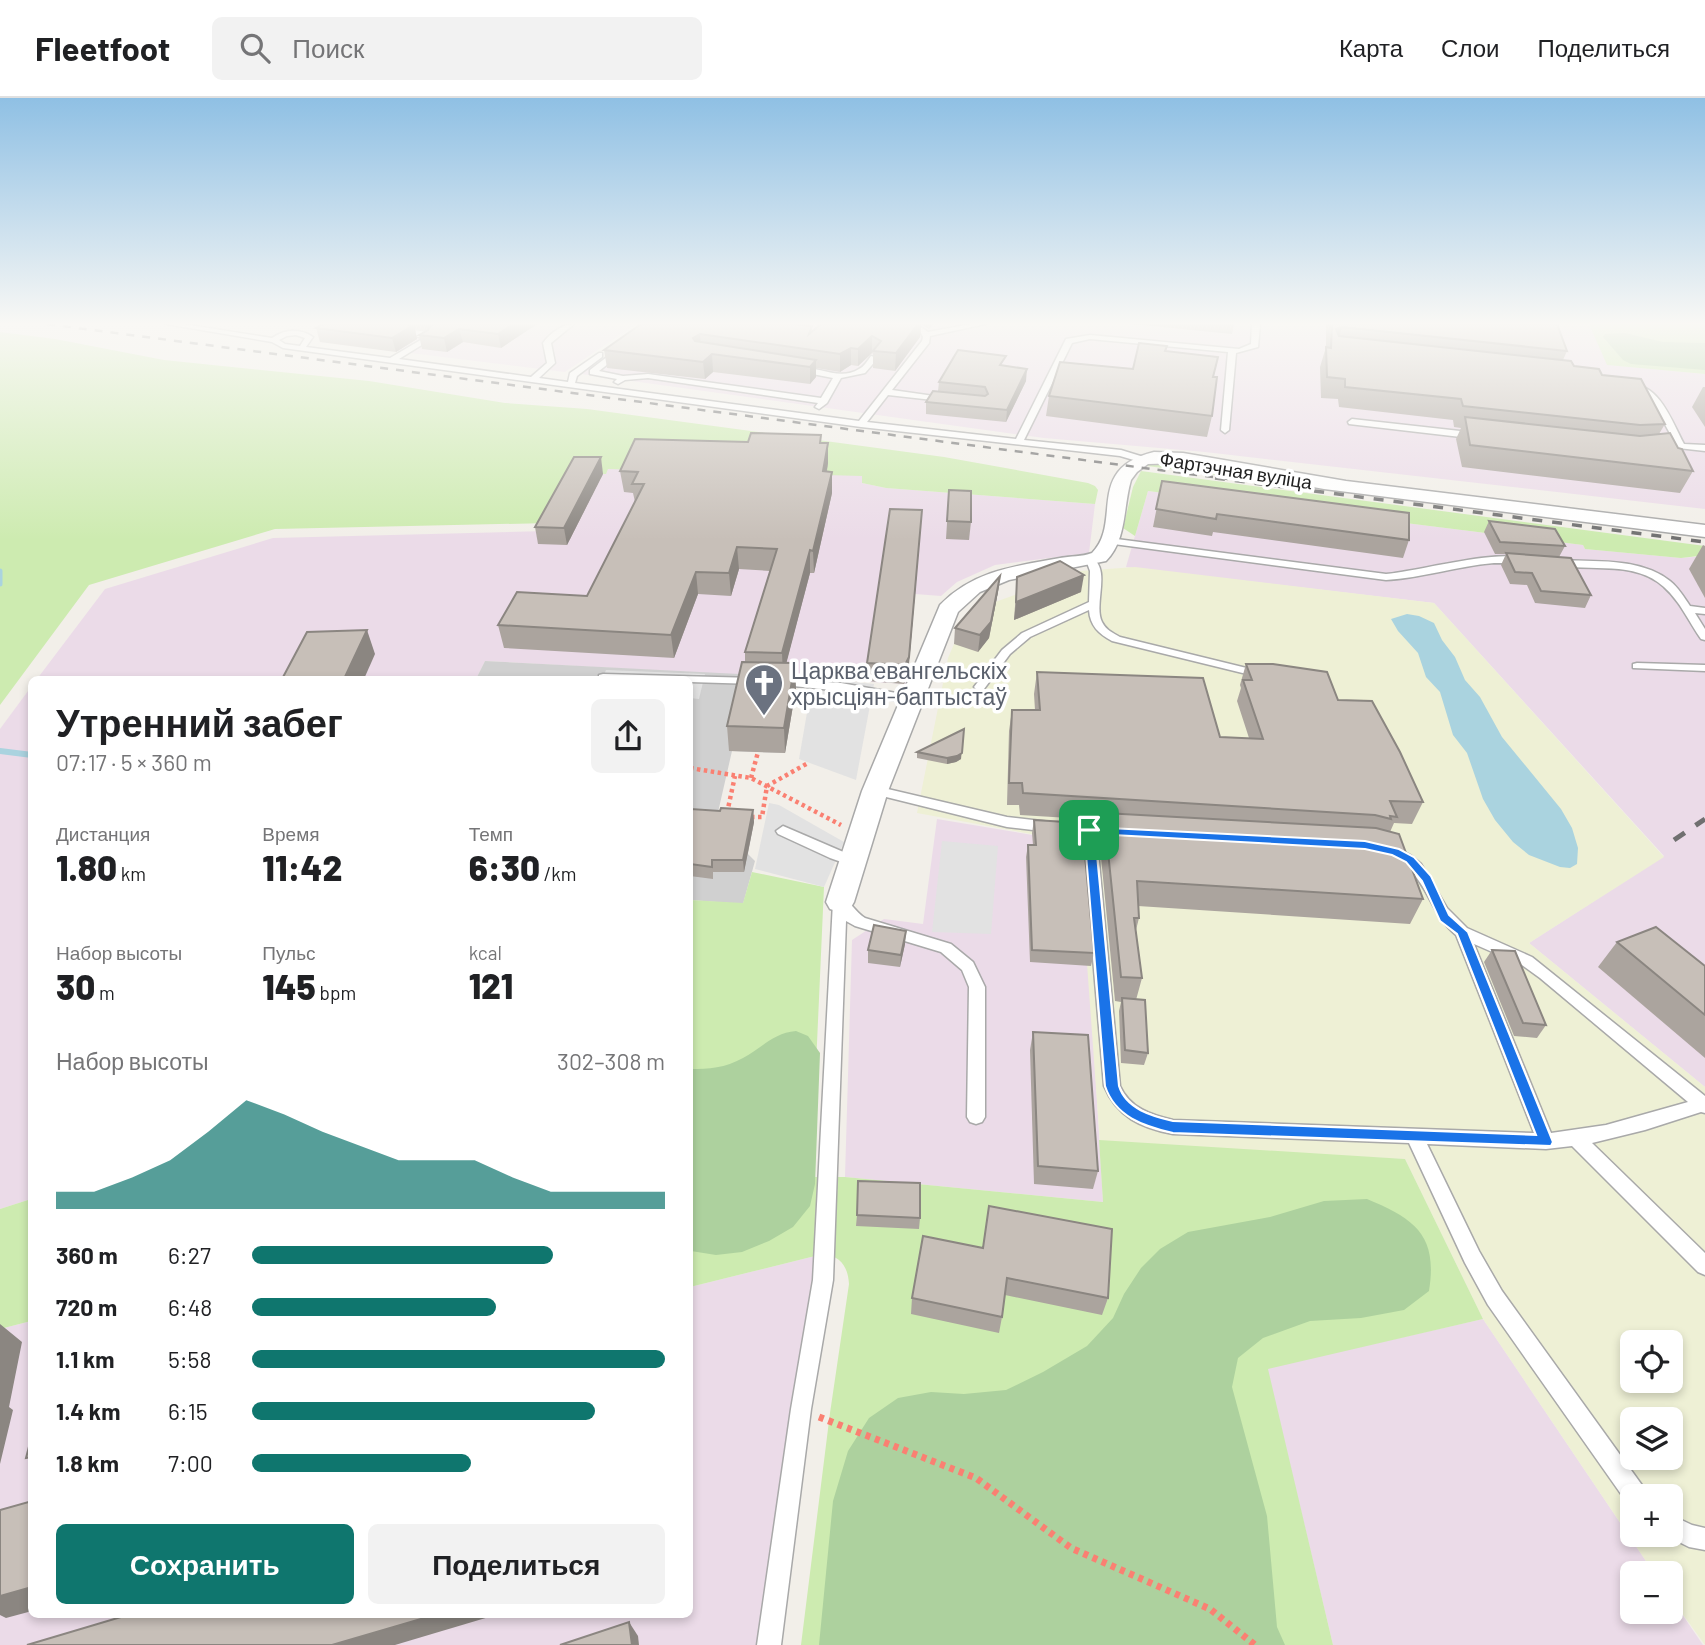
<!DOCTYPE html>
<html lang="ru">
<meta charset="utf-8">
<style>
body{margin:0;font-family:Barlow,sans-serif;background:#f2f2f2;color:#202124;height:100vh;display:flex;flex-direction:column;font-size:26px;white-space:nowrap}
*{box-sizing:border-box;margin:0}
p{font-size:23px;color:#757577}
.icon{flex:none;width:38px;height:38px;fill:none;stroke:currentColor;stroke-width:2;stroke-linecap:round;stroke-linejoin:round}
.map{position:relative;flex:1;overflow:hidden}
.details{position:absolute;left:28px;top:578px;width:665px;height:942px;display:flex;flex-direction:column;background:#fff;border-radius:10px;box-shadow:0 4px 10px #0003}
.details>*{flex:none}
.buttons{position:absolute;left:1620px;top:1232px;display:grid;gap:14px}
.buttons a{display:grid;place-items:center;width:63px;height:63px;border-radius:10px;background:#fff;box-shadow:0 4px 10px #0003;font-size:35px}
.pin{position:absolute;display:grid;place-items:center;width:60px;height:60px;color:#fff;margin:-30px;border-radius:14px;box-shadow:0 4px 10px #0006}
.round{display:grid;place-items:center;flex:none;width:74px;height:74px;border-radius:10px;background:#f2f2f2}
.headline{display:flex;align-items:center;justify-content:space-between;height:119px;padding:0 28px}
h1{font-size:38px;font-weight:800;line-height:52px}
.figures{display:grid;grid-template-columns:repeat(3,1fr);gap:10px;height:119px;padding:7px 28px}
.figures div{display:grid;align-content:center}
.figures b{font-size:35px;font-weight:800}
.figures small{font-size:19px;font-weight:400}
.figures p{font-size:19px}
.chart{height:196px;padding:14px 28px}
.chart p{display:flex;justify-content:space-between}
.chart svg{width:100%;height:126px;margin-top:7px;fill:#0f766e;opacity:.7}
.cta{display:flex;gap:14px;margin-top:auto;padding:14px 28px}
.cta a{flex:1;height:80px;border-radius:10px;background:#0f766e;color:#fff;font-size:28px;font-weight:800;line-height:80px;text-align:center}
.cta a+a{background:#f2f2f2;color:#202124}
ul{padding:0 28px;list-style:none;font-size:23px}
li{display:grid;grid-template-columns:112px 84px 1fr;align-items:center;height:52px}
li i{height:18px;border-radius:9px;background:#0f766e}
header{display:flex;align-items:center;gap:42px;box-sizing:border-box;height:98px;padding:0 35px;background:#fff;border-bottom:2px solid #e0e0e0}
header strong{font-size:33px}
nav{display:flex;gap:38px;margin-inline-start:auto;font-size:24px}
.search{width:490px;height:63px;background:#f2f2f2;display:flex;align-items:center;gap:18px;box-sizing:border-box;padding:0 24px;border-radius:10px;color:#757577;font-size:26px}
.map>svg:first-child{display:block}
</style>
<header>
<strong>Fleetfoot</strong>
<div class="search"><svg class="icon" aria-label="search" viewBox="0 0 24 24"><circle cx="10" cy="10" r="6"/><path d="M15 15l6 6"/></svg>Поиск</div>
<nav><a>Карта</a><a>Слои</a><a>Поделиться</a></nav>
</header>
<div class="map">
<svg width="1705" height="1547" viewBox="0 0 1705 1547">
<rect width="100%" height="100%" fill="#f2efe9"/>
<g fill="#ebdbe8">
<path d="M352 226H636L565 274 321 244Z"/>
<path d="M652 226H1589L1608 267 1705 276V411L1205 354 1044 340 581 276Z"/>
<path d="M828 365 863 378 862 385 886 390 1095 406 1089 455 995 467 957 484 941 498 915 496 907 586 485 563 476 581H37L105 491 273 440 546 433 608 371Z"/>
<path d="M1148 393 1583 447 1585 451 1681 460 1705 458V989L1529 845 1664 758 1434 505 1126 469Z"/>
<path d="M31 589V1101L0 1111V631Z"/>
<path d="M937 721 1069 743 1079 755 1089 868 1103 1104 845 1079 852 842 884 821 923 826Z"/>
<path d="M823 1156 769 1547H0V1231L31 1223 32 1516H690V1189Z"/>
<path d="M1483 1221 1654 1475H1633V1514H1671V1500L1703 1547H1333L1267 1270Z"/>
</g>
<path fill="#d0d0d0" d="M485 563 796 579 785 655 732 653 716 723 754 724 748 756 755 763 743 806 690 802V581H476Z"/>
<path fill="#eef0d5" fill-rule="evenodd" d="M1135 469 1434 505 1664 759 1529 845 1705 989V1547L1671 1500V1475H1654L1483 1221 1405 1061 1100 1045 1079 755 1069 743 917 715 948 560 954 546 987 507 1080 473ZM1633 1244H1671V1283H1633ZM1633 1321H1671V1360H1633ZM1633 1398H1671V1437H1633Z"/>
<g fill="#cdebb0">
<path d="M1589 226H1705V276L1607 267Z"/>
<path d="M0 234 55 241 164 262 369 283 505 305 587 311 944 359 1088 385 1095 388 1098 392 1095 406 886 390 862 385V378L608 371 606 376 577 375 550 425 275 431 89 487 0 607Z"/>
<path d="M1177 364 1286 382 1705 436V440L1147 368 1151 365Z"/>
<path d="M1141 373 1705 448 1698 458 1681 460 1585 451 1583 447 1148 393 1135 438 1123 430 1133 389Z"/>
<path d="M752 774 824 789 811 1079H845L1103 1104 1099 1042 1405 1061 1483 1221 1268 1271 1333 1547H801L830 1315 849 1186C848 1169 841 1158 823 1156L690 1189V802L743 805Z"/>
<path d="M31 1101V1223L0 1231V1111Z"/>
</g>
<g fill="#add19e">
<path d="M1625 235 1663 244 1705 245V272L1631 266 1623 262 1603 239 1605 236Z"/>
<path d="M796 933 808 938 820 955 815 1086 810 1108 793 1129 769 1143 742 1154 716 1157 691 1153 690 971C709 971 725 970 743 960 762 950 773 935 796 933Z"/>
<path d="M1367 1101C1415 1121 1438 1137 1429 1193L1404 1212 1361 1220 1310 1223 1263 1240 1238 1260 1232 1289 1267 1418 1277 1529 1285 1547H819L833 1403 848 1353 869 1320 898 1300 931 1294 964 1296 1006 1292 1043 1274 1087 1248 1113 1220 1124 1196 1141 1170 1160 1151 1188 1134 1270 1119 1324 1103Z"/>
</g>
<g fill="#e2e2e2">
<path d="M606 572 705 576 699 601 690 600V581H602Z"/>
<path d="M813 580 874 586 856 682 799 661Z"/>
<path d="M769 705 779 707 844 744 824 789 755 771Z"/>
<path d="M942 743 998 748 991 836 932 834Z"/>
</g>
<path fill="#aad3df" d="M1407 516 1419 518 1434 525 1442 542 1455 559 1465 582 1480 599 1502 639 1561 711 1572 730 1578 750 1577 766 1570 770 1560 769 1529 757 1513 744 1495 722 1483 701 1467 655 1453 637 1440 594 1426 579 1418 555 1398 533 1391 521Z"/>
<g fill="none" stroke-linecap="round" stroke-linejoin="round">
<path stroke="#aad3df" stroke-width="5" d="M0 473V486"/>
<path stroke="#aad3df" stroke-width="6" d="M0 653 32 657"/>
<defs>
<g id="lane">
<path d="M166 226H183L272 240C285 231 300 230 313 239L306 249 390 260 424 240 396 234 399 230 427 234 433 240 399 261 531 279 547 265 543 245C550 235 563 226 574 226L551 245 555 265 539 280 568 284 570 275 599 255H602V259L577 278 575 285 859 323 922 243 923 239 920 233 907 226H916L928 234 971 226H985L930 238 929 245 892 292 948 300H951V304L888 297 867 324 1016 341 1066 241 1090 237 1239 251 1251 246 1252 226H1260L1258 249 1236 255 1229 332 1225 335 1221 332 1228 254 1090 241 1072 245 1024 342 1121 352 1147 360V364L1144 365 1120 358 861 329 283 250 272 244ZM296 237 305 240 300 248 285 246 279 242 287 238Z"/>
<path d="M616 252 623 254 599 273 623 278 648 276 821 300 833 280 797 273V269C818 268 840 283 859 271 864 269 868 262 871 258L878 260 865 275 841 280 827 305 819 311 815 309 818 305 648 280 625 282 618 286 614 284 617 281 590 276V272Z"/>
<path d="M1630 286C1660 286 1672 324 1684 346L1705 347V353L1678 350 1651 301 1630 290Z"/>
<path d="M1352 321 1478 335 1482 338 1478 341 1349 326 1348 324Z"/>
<path d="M1109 440 1386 476C1415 474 1506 449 1525 462 1517 467 1504 465 1494 465 1457 468 1422 480 1386 482L1106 445V441Z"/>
<path d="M1091 459C1112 471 1093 506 1102 524 1106 532 1113 535 1120 539L1267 575 1269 577 1263 580 1112 543C1099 536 1090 528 1089 512L1030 539 1010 556 984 591H976L974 589 1002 552 1022 535 1089 504 1090 473 1086 462Z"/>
<path d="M1558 462C1593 464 1640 459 1670 483 1678 489 1684 499 1690 508L1705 510V516L1695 515 1705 531V542L1701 541C1689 524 1680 503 1664 489 1635 462 1590 474 1554 467V463Z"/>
<path d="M1637 565 1705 567V573L1633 570V566Z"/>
<path d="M603 576 755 580 761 583 755 586 690 584V581H599V577Z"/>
<path d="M778 581 841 585 913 598 919 602 913 606 841 593 774 586V582Z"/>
<path d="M875 688 1007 719 1050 724 1057 729 1050 734 1007 729 870 695 869 692 870 689Z"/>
<path d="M1089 727 1096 732 1120 988C1130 1010 1151 1017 1173 1022L1534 1035 1456 837C1433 818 1430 793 1411 773 1403 764 1391 761 1384 753L1386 750H1396L1410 757 1421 766 1447 810 1467 830 1532 859 1705 998V1015L1701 1014 1645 1032 1592 1045 1705 1155V1177L1698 1174 1572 1048 1546 1051 1427 1046 1479 1153 1502 1193 1644 1390 1647 1398H1633V1408L1628 1406 1488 1207 1465 1165 1409 1045 1173 1036C1141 1030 1117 1019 1104 988L1082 732ZM1474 846 1522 867 1540 880 1688 1004 1606 1027 1551 1035Z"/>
<path d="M783 728 855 759 857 762 850 767 830 760 778 736 776 733Z"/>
<path d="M840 799C850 802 856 815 865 820L951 846 973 864 985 889V1019L982 1024 976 1026 970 1024 967 1019 969 889 962 872 941 854 855 828 846 823 833 1182 811 1311 781 1547H757L791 1311 813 1182 833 804 835 800Z"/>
<path d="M1671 1417 1692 1427 1705 1430V1452L1689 1449 1665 1437H1671Z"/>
</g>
<path id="street" d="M1154 354 1183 355 1346 383 1705 427V439L1324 391 1183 365 1148 366 1137 374 1131 382C1123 409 1127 442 1106 463L1009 482 980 494 958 514 888 693 854 804 850 811 840 814 830 811 826 804 862 693 940 507C973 473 1015 468 1060 460 1070 458 1082 459 1092 455 1123 424 1084 371 1154 354Z"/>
</defs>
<use href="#lane" stroke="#a9a9a9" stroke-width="3"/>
<use href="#street" stroke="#a9a9a9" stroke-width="3"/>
<g stroke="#fa8072" stroke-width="4.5" stroke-dasharray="3.5 3.5" stroke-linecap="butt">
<path d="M690 670 751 680 841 727"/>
<path d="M751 680 758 654"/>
<path d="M727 715 735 678"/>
<path d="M751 719H762L767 688 808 665"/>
</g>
<path stroke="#fa8072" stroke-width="7" stroke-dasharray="5 5" stroke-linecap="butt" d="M819 1319 976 1380 1071 1450 1210 1511 1255 1547"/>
<use href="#lane" fill="#fff" fill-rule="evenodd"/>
<use href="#street" fill="#fff" fill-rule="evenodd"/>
<path stroke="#707070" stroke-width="2.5" stroke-dasharray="8 8" stroke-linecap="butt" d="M47 226 1228 381"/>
<path stroke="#707070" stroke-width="3.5" stroke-dasharray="10 10" stroke-linecap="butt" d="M1215 380 1705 444"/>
<path stroke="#707070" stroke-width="5" stroke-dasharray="13 13" stroke-linecap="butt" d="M1674 742 1705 721"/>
</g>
<g fill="#aba49e">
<path d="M323 226H537L501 250 463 244 447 254 422 251 419 237 427 233 415 231 417 241 396 254 320 244 316 230Z"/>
<path d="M641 226 812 234 821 226H934L929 231 921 226 920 239 895 273 873 270V256L872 255 858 268 851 267 840 274 816 270V279L810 286 713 274 705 281 607 270 604 252Z"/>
<path d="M1132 226H1234L1232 236Z"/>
<path d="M1326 226H1557L1567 253 1563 262 1574 268 1602 277 1665 326 1659 336 1678 350 1693 373 1680 395 1462 369 1456 341 1461 330 1454 329 1453 322 1339 309 1338 301 1321 300 1320 269 1326 249Z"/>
<path d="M1167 248 1166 253 1213 279 1212 318 1207 339 1046 318 1049 298 1133 271Z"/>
<path d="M1005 267 1026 283 1006 324 926 316V304L938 293 939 284Z"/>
<path d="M1703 289H1705V329L1692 309Z"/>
<path d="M821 337V345H828V365L827 373 832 395 814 475H810L786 565 796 590 785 655 729 653 727 628 745 564V554L770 473 739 471 731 498 698 496 674 560 504 550 498 527 587 498 635 404 633 395 624 394 620 373 748 344Z"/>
<path d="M603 376 567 447 538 446 535 429Z"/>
<path d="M1162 383 1409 442 1403 460 1213 434 1212 438 1153 429Z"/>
<path d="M949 392 971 424 969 442 946 441Z"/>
<path d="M922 412 908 577 904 586 867 583V565Z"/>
<path d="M1489 423 1565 448 1559 459 1591 497 1585 510 1535 505 1527 487 1510 486 1501 467 1506 456H1495L1484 434Z"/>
<path d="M1703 447 1705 448V500L1689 471Z"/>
<path d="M1000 478 998 494 989 540 978 554 954 546 955 530Z"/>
<path d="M1017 479 1081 494 1014 522Z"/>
<path d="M1246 566 1338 602 1423 704 1412 726 1394 725 1390 734 1423 801 1410 826 1138 808 1139 820 1136 832 1142 880 1136 902 1148 955 1144 967 1121 965 1119 913 1121 904 1115 903 1099 739 1102 722 1020 717 1019 707H1007L1009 633 1012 612H1035L1034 596 1037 574 1220 639 1249 640 1237 603 1241 590 1240 587Z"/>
<path d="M917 654 961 661 956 664 947 666 917 660Z"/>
<path d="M753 712 754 724 744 774H713V781L690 778V716L720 713Z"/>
<path d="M1034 722 1094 855 1091 868 1030 864 1026 759 1028 747H1033L1032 735Z"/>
<path d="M1617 844 1705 868V960L1598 869Z"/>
<path d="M905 846 900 869 868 865V852Z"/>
<path d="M1492 852 1546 927 1537 940 1514 938 1484 864Z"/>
<path d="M1033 934 1098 1073 1093 1091 1034 1086 1030 952Z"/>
<path d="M989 1108 1108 1200 1102 1217 1005 1197 1002 1219 999 1235 911 1216 912 1200 983 1150Z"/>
<path d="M857 1117 920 1120 919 1131 856 1128Z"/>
</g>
<g fill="#8b8681">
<path d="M426 226H445L428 233Z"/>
<path d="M514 226H537L501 250 498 236Z"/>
<path d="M918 226H921L920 239 895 273 896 255Z"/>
<path d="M414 227 417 241 396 254 392 240Z"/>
<path d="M1342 229 1336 248V231Z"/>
<path d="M459 231 463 244 447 254 444 240Z"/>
<path d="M700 236 701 253 693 240Z"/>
<path d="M872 238V255L858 268V251Z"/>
<path d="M851 250V267L840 274V256Z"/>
<path d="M712 256 713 274 705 281 703 264Z"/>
<path d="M816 262V279L810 286V269Z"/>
<path d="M1027 271 1026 283 1006 324 1007 312Z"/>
<path d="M828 345V365L823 394V373Z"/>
<path d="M601 359 603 376 567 447 564 430Z"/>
<path d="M832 374V395L814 475 813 453Z"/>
<path d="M922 412 908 577 904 586 905 567Z"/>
<path d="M737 449 739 471 731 498 729 475Z"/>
<path d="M810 452V475L783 578 782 555Z"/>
<path d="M696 474 698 496 674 560 671 537Z"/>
<path d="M1084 477 1081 494 1014 522 1016 504Z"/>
<path d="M1000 478 998 494 989 540 978 554 980 537Z"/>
<path d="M367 532 375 556 364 581H344Z"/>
<path d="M795 565 796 590 785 655 784 630Z"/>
<path d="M964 631 961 661 956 664 947 666V660Z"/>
<path d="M753 712 754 724 744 774 743 762Z"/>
<path d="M906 833 905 846 900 869 901 857Z"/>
<path d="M0 1226 22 1244 9 1309 13 1312 0 1366Z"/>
<path d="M32 1489V1513L6 1520 0 1517V1498Z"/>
<path d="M438 1516H499L395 1547H332Z"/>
<path d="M629 1524 638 1538 639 1547H632Z"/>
</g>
<g fill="#c7bfb8" stroke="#8b8681" stroke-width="2">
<path d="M323 226H407L414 227 392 240 316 230Z"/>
<path d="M434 226H514L498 236 459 231 444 240 419 237 428 232 431 227Z"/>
<path d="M641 226H796L812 228 809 236 821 226H918L896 255 873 253 881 243 872 238 858 251 851 250 840 256 700 236 693 240 695 243 816 262 810 269 712 256 703 264 604 252Z"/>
<path d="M1332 226H1557L1567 253 1342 229 1336 231 1339 238 1571 263 1574 268 1599 271 1602 277 1641 281 1665 326 1640 327 1463 308 1461 301 1345 289V281L1327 279 1326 249 1331 250Z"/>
<path d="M1139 245 1167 248 1165 253 1218 259 1213 279H1217L1212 318 1049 298 1060 264 1133 271Z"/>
<path d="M958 252 1006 258 1000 267 1027 271 1007 312 926 304 933 293 985 298 988 296 985 289 939 284Z"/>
<path d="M1465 319 1640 338 1670 335 1678 350 1682 351 1693 373 1470 347Z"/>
<path d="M751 335 821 337 820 345H828L823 373 832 374 813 453 810 452 782 555 745 554 777 451 737 449 729 475 696 474 671 537 498 527 517 494 587 498 644 386H632L638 374 620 373 635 341 748 344Z"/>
<path d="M574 359H601L564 430 535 429Z"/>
<path d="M1162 383 1409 415V442L1217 416 1216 421 1156 411Z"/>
<path d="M949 392 971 393V424L947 423Z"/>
<path d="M890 411 922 412 909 559 905 567 867 565Z"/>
<path d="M1489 423 1555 431 1565 448 1500 444Z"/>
<path d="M1506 455 1571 460 1591 497 1541 493 1532 475 1515 474Z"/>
<path d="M1060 463 1084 477 1016 504 1017 479Z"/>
<path d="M1000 478 991 524 980 537 955 530Z"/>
<path d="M367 532 344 581H282L307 534Z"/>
<path d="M742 564 795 565 784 630 727 628Z"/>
<path d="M1246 566H1273L1327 574 1338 602 1372 603 1400 654 1423 704 1390 703 1397 719 1390 718 1391 721 1375 717 1023 695 1022 685H1009L1012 612H1040L1037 574 1203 580 1220 639 1263 641 1243 582H1252Z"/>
<path d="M964 631 962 655 957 658 947 660 917 654Z"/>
<path d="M721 710 753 712 743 762H712V769L690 766V716L691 711 720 713Z"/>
<path d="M1104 715 1376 730 1399 736 1423 801 1137 783 1139 820H1134L1142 880 1121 879Z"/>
<path d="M1034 722 1082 725 1094 855 1032 852 1028 747H1036Z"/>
<path d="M874 827 906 833 901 857 868 852Z"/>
<path d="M1656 829 1705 868V917L1617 844Z"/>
<path d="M1492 852 1515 853 1546 927 1523 925Z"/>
<path d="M1122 900 1145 902 1148 955 1125 952Z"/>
<path d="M1033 934 1088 937 1098 1073 1038 1068Z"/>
<path d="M858 1083 920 1085V1120L857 1117Z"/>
<path d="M989 1108 1112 1131 1108 1200 1007 1180 1002 1219 912 1200 923 1138 983 1150Z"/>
<path d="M32 1337V1359L26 1360Z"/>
<path d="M32 1403V1489L0 1498V1412Z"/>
<path d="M131 1516H438L332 1547H27Z"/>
<path d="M629 1524 632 1547H560Z"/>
</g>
<linearGradient id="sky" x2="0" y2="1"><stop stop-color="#8fc0e4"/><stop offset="0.51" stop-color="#f9f8f5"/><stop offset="1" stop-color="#f9f8f5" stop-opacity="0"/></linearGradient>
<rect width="1705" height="442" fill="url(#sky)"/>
<path fill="#1a73e8" stroke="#fff" stroke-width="2" fill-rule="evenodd" d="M1089 729 1365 743 1399 751 1414 759 1431 778 1449 817 1468 834 1553 1044 1551 1048 1173 1035C1144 1028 1115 1019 1105 988L1084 732ZM1095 736 1365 751 1392 757 1406 764 1422 783 1440 823 1457 836 1536 1037 1173 1023C1152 1018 1126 1011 1119 988Z"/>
<defs>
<symbol id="church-pin" viewBox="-11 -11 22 30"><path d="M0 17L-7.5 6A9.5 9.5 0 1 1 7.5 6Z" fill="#6b7280" stroke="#fff"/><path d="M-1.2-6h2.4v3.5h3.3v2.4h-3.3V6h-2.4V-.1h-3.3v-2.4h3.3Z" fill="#fff"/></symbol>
</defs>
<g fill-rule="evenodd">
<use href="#church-pin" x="742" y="563" width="44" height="60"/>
</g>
<g text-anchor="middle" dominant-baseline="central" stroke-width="7" stroke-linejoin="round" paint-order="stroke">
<g font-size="19" fill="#222" stroke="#fff">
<text transform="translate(1236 372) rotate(9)">Фартэчная вуліца</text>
</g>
<g font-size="23" fill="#5b616d" stroke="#fff" text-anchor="start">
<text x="791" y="572">Царква евангельскіх<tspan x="791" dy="26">хрысціян-баптыстаў</tspan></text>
</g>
</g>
</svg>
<div class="buttons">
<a><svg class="icon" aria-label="locate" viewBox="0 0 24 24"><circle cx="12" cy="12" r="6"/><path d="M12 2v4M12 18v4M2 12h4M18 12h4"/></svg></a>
<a><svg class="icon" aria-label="layers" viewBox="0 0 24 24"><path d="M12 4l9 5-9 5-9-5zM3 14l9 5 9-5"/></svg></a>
<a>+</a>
<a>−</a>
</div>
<div class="pin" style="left:1089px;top:732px;background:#1e9e55"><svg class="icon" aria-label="arrive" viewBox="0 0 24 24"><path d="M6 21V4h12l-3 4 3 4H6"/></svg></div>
<section class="details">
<div class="headline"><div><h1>Утренний забег</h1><p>07:17 · 5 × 360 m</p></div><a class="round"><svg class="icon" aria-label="share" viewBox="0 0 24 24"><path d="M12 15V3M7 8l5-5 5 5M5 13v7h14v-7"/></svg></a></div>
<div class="figures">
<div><p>Дистанция</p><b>1.80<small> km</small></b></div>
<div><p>Время</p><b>11:42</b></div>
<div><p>Темп</p><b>6:30<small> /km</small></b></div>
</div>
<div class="figures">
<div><p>Набор высоты</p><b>30<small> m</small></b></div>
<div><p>Пульс</p><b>145<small> bpm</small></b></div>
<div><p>kcal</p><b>121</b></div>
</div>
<div class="chart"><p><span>Набор высоты</span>302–308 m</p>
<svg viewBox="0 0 160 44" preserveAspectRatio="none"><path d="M0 44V38L10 38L20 33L30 27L40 17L50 6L60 11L70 17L80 22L90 27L100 27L110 27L120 33L130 38L140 38L150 38L160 38V44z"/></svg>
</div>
<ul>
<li><b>360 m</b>6:27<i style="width:73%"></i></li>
<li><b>720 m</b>6:48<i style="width:59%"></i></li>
<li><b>1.1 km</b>5:58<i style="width:100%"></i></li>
<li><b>1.4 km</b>6:15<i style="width:83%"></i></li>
<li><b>1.8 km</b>7:00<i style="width:53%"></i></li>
</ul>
<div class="cta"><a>Сохранить</a><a>Поделиться</a></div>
</section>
</div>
